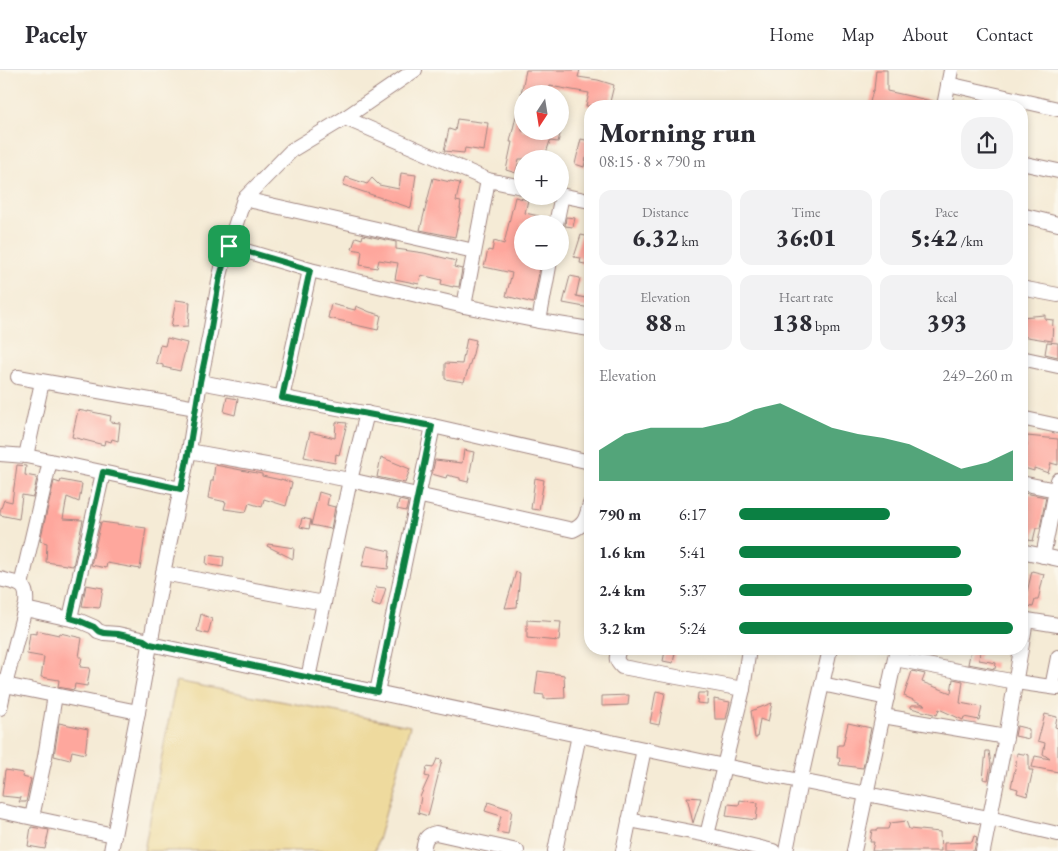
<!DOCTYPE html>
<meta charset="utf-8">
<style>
body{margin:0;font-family:"EB Garamond",serif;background:#f2f2f3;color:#2b2b33;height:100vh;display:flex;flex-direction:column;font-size:19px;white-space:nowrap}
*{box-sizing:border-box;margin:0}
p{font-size:16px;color:#7c7c81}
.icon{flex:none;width:28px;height:28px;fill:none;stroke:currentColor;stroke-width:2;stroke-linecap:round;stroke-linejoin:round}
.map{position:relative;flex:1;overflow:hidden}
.details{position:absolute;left:584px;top:30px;width:444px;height:555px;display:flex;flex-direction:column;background:#fff;border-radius:20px;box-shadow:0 2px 8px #0003}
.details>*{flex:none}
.needle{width:32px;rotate:192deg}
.controls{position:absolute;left:514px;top:15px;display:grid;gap:10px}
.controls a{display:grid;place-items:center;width:55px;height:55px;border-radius:50%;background:#fff;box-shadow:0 2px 8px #0003;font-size:25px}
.pin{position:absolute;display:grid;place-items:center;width:42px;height:42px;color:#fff;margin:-21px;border-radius:10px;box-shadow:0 2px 8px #0006}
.round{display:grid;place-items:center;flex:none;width:52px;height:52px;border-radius:20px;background:#f2f2f3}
.head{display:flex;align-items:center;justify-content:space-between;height:85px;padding:0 15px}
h1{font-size:28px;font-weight:800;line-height:38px}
.metrics{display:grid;grid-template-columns:repeat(3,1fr);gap:8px;height:85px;padding:5px 15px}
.metrics div{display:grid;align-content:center;border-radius:12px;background:#f2f2f3;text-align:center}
.metrics b{font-size:25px;font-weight:800}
.metrics small{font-size:14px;font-weight:400}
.metrics p{font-size:14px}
.chart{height:140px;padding:10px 15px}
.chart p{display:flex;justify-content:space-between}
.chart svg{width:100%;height:90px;margin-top:5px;fill:#0b8043;opacity:.7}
ul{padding:0 15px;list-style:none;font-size:16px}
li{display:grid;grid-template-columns:80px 60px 1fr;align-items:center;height:38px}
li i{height:12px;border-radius:6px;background:#0b8043}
header{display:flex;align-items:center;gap:30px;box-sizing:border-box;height:70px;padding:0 25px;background:#fff;border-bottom:1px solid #e1e1e2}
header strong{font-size:24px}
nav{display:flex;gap:28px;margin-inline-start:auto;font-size:18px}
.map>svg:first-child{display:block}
</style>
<header>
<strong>Pacely</strong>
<nav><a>Home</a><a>Map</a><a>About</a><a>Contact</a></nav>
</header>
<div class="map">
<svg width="1058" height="781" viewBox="0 0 1058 781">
<rect width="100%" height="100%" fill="#fbf7ec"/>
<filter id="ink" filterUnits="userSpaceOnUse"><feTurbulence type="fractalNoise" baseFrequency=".02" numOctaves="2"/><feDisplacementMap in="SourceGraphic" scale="10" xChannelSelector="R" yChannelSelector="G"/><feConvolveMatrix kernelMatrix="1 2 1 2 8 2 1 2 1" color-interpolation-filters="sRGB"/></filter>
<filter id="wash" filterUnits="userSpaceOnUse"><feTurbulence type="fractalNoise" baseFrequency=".0096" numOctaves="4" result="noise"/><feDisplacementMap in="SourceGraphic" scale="20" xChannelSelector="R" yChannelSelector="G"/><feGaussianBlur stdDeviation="1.12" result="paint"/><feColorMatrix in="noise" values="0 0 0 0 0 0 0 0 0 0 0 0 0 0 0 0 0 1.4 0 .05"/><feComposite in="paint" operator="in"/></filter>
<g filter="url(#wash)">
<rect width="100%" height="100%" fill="#f5ebd6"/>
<path fill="#eeda9e" stroke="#9c7c64" d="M176 611 410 656 375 781H144Z"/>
<g id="blocks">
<g fill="#fea79d">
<path d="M526 0H580L578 7 598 10 614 15 609 36H586L589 23 550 16 549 24H521Z"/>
<path d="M876 0H887V21L936 32 935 36H869L873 20H874Z"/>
<path d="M519 33 522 34V61H561L558 72 550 71 547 80 548 89H519L516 103 506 100 512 72H510Z"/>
<path d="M457 49 488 53 484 81 465 78 464 83 444 81 449 59 455 61Z"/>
<path d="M581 69 590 71V89L586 88 584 97 575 94Z"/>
<path d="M401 103 416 105 411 138 343 115 346 107 367 114 372 108 379 115 399 119Z"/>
<path d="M433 108 450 112V111L460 113 456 131 461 132 460 139H461L455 167 420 160Z"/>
<path d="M515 127 528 130 525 143 539 146 537 154H522V191L541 193 533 233 506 226 512 203 484 197 488 180 492 181 494 171 504 174Z"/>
<path d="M566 147 575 148 573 157 565 156Z"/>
<path d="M363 165 396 172V179L424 183 456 191 454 197 462 199 459 217 453 216V217L441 214 442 210 421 205 419 214 395 209 398 193 379 190 377 198 360 195 362 181 352 179 356 167 362 169Z"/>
<path d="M581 165 590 167V195L580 193 581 188 574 187Z"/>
<path d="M570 206 580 208 576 226 590 229V238L563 233Z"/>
<path d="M176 230 190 232 188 256 171 257Z"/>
<path d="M331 234 355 240 356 236 370 242 381 245 378 260 351 254 352 253 328 248Z"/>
<path d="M1045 245V249L1053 250 1052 271 1021 266V247Z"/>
<path d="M167 268 187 273 180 301 163 297V295L156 293 160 275 165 276Z"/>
<path d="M467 268 476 270 473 284 464 312 445 309V293L462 294Z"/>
<path d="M1047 272 1058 273V287L1045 284Z"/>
<path d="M227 327 238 329 235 345 224 342Z"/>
<path d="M78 340 88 342V341L111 346 110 352 120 353 118 371 112 369 111 372 105 370 104 375 72 367Z"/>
<path d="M336 352 347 353 339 385 336 384 335 393 304 387 310 362 335 368Z"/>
<path d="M1027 366 1058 369V395L1051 393 1048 403 1034 398V401L1021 397V374L1027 376Z"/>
<path d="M464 380 474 382 468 412 460 410V408L447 405 446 408 432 404 435 390 462 393Z"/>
<path d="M381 387 410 399 405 413 377 407Z"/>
<path d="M17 395 26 396 25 405 36 407 37 408 33 427 22 425 19 449 0 445V441L4 430 12 432Z"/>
<path d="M215 395 262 404V406L281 410V409L292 413 286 436 264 429 262 437 249 433 246 442 224 439 226 432 208 428 211 411H213Z"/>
<path d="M535 408 544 410 539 440 531 439Z"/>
<path d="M61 410 82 414 79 432 67 427 63 449 83 450 73 496 46 492 47 473 40 471 54 411 60 413Z"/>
<path d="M319 422 329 425 327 435 335 437 331 459 311 455Z"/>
<path d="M1024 423 1046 427 1040 458H1036L1033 471 1021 468V428Z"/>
<path d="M399 430 408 432 406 441 397 439Z"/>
<path d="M302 448 311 450 309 459 300 457Z"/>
<path d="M101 452 146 458 140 499 107 493 106 498 91 495Z"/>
<path d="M268 474 294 478 293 489 267 476Z"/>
<path d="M367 476 390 481 388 499 362 496Z"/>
<path d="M207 485 224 487 223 497 206 494Z"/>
<path d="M1032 501 1044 504 1038 530H1035L1033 537 1024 535Z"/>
<path d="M516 502 520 503 517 537 505 538Z"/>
<path d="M86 515 103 518 100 537 99 538 82 536Z"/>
<path d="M376 517 386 518 380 537 371 534Z"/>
<path d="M201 544 212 549 208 564 197 561Z"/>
<path d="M527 550 561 552 559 571 527 568Z"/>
<path d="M36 560 59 565 60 563 82 568 79 587H82L80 597 90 598 87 616 75 614 74 620 58 617 59 610 41 607 44 587 27 584 30 563 36 564Z"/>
<path d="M971 580 980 582 979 590 996 593 995 599 968 594Z"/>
<path d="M665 581 675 583 673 593 663 591Z"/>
<path d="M538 601 564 605 565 628 544 629V625L535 624Z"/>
<path d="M912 601 925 604 922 612 951 623 953 609 963 611 960 633 982 637 979 650 964 647 963 650 939 639 937 645 911 638V635H925L904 626Z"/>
<path d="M656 621 665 623 659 655 650 653Z"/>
<path d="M698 623H708L707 634 697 633Z"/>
<path d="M629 625 628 635 602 636V626Z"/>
<path d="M714 629 730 632 726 649H715Z"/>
<path d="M772 633 768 652 760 649 757 668H755L751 641Z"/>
<path d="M1045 644 1057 647 1055 657 1058 658V702L1032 697 1035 686 1050 689 1043 684 1045 673 1038 671Z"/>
<path d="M59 653 88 659 85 684 72 681 70 690 54 686Z"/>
<path d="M848 653 871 658 863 698 839 695 840 688H837L838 675H843Z"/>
<path d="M1017 656 1029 659V669L1015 666Z"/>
<path d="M986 681H989L991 695 988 710 983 709Z"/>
<path d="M1017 683 1029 685V700H1033L1027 726 1017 723 1018 719 1011 717 1016 694Z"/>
<path d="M437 689 442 690 428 746 418 743 421 727H420L429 707 425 706 427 697 433 698Z"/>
<path d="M5 700 23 703 22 707 31 709 26 732H19L21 728 2 726Z"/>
<path d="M687 727 701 728 693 753Z"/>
<path d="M740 730 758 733 756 750 726 746 728 734 739 735Z"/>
<path d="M488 732 512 740 508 764 497 762 501 746 485 741Z"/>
<path d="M906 751 909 759 940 762 941 781H872L874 772H870L872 760H877V759H888L890 753Z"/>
<path d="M31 757 49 760 45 779 28 776Z"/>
<path d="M974 766 977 767 974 781H944V773L972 772Z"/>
</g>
</g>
</g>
<g filter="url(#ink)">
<use href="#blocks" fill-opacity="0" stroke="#a08580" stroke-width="1"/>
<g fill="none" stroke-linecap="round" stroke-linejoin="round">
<defs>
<g id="minor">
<path d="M948 14 1058 39"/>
<path d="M944 36 951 0"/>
<path d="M345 48 488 110 522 117"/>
<path d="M1021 93 1058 101"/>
<path d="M560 125 590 131"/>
<path d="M244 129 474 181"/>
<path d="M1021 145 1058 154"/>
<path d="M556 154 562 125"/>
<path d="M229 176 310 200 464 236 539 251 590 259"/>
<path d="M1021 218 1058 225"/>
<path d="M464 236 488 110"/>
<path d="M539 251 550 191"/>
<path d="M1021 288 1058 296"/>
<path d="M18 307 196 338"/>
<path d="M200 312 433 356 590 392"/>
<path d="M282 328 310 200"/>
<path d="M1021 348 1058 356"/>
<path d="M189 381 350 410 573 460C586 454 586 447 590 434"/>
<path d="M0 384 26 386 50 391 181 419"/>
<path d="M26 386 42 312"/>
<path d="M1021 413 1056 420"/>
<path d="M1021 481 1058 489"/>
<path d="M1043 486 1058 410"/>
<path d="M163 503 324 533"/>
<path d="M0 509C18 514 28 512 26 534L5 615 0 638"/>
<path d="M21 515 50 391"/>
<path d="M25 539 80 551 94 557 98 561 104 563 118 564 145 570 150 574 724 696 989 748 1058 764"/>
<path d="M70 548 103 403"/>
<path d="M1021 549 1058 555"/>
<path d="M619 579C616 588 615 590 622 597L743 619"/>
<path d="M895 589 1016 612 1058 618"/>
<path d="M308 608 350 410 367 343"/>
<path d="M0 614 138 642"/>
<path d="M822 614 887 628"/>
<path d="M1052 617 1058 587"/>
<path d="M377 622 433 356"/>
<path d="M883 646 1006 667"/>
<path d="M0 741 114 765"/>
<path d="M32 747 45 687 55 625"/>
<path d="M629 750 707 765 773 781"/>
<path d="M707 765 743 619 749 579"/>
<path d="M111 781 138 642 163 503 189 381 200 312 210 263 220 206 224 190 244 129 292 80 345 48 415 0"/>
<path d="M423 781C425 770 425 765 436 763L517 781"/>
<path d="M555 781 579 665"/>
<path d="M623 781 644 679"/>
<path d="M786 781 800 712 830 579"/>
<path d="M854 781 897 579"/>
<path d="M983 781 1006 667 1026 550"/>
</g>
</defs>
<use href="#minor" stroke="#a08580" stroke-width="16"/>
<use href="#minor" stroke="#fff" stroke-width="14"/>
</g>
</g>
<g fill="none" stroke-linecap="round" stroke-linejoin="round" filter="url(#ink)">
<defs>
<path id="route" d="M229 176 310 200 282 328 432 356 377 622 150 574 144 570 132 567 118 564 104 563 98 561 94 557 80 551 70 548 103 402 181 419 189 380 200 312 210 264 220 206Z"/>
</defs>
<use href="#route" stroke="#fff" stroke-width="10"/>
<use href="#route" stroke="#0b8043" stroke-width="6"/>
</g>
</svg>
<div class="controls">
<a><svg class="needle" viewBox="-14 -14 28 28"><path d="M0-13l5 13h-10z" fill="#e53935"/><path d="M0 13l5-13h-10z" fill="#7c7c81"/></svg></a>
<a>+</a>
<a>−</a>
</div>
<div class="pin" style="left:229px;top:176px;background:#1e9e55"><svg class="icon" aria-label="arrive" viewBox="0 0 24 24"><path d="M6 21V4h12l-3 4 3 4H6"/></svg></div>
<section class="details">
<div class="head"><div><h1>Morning run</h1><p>08:15 · 8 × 790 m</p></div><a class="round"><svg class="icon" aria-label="share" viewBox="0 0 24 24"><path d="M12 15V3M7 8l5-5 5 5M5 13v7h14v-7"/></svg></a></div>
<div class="metrics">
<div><p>Distance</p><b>6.32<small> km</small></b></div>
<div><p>Time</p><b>36:01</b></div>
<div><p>Pace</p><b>5:42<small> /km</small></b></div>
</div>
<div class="metrics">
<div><p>Elevation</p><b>88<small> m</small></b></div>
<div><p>Heart rate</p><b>138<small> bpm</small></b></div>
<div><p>kcal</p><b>393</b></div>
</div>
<div class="chart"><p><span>Elevation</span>249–260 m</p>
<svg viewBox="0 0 160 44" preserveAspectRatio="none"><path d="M0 44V29L10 21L20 18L30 18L40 18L50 15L60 9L70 6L80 12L90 18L100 21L110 23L120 26L130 32L140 38L150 35L160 29V44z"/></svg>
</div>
<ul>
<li><b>790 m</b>6:17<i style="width:55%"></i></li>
<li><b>1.6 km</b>5:41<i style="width:81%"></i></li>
<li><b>2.4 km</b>5:37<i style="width:85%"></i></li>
<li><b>3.2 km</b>5:24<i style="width:100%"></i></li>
</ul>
</section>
</div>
